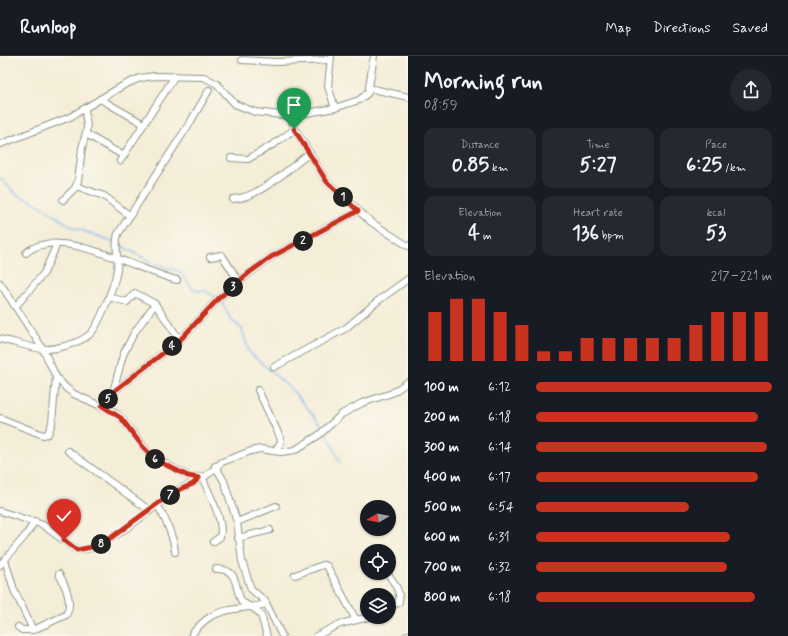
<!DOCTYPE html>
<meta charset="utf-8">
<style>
body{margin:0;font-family:Mynerve,sans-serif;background:#242831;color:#f1f3f6;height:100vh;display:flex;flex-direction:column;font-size:15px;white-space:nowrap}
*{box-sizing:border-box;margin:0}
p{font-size:13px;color:#9ea1a6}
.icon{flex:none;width:22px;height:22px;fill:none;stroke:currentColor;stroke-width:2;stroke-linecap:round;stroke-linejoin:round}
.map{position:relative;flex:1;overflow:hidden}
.side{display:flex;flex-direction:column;background:#171b24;width:380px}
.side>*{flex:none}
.needle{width:26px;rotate:260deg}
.controls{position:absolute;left:360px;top:444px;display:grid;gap:8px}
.controls a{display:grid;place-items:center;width:36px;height:36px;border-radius:50%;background:#171b24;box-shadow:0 1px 3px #0004;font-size:20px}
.pin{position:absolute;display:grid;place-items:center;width:34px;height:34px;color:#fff;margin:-41px -17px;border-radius:50% 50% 50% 0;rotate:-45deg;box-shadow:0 0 4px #0007}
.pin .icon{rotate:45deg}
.km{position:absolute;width:20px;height:20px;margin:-10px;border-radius:50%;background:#222;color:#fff;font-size:11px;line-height:20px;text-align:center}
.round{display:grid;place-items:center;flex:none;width:42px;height:42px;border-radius:21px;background:#242831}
.summary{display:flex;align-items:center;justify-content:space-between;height:68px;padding:0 16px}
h1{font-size:22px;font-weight:800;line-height:30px}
.metrics{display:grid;grid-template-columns:repeat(3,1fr);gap:6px;height:68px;padding:4px 16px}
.metrics div{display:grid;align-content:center;border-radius:10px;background:#242831;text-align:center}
.metrics b{font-size:20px;font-weight:800}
.metrics small{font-size:11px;font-weight:400}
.metrics p{font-size:11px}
.chart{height:112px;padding:8px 16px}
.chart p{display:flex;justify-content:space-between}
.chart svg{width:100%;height:72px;margin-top:4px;stroke:#c8321e;stroke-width:6}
ul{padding:0 16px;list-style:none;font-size:13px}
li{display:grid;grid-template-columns:64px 48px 1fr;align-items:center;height:30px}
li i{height:10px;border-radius:5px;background:#c8321e}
header{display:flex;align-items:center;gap:24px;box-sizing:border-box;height:56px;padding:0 20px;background:#171b24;border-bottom:1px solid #363941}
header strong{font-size:19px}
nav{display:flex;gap:22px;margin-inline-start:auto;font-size:14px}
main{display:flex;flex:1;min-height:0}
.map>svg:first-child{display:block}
</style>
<header>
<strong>Runloop</strong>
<nav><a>Map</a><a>Directions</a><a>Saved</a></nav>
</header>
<main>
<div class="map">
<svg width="408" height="580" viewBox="0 0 408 580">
<rect width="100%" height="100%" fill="#fbf7ec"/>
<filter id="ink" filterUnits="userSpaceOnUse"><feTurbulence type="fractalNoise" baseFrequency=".025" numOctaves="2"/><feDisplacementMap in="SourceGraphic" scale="8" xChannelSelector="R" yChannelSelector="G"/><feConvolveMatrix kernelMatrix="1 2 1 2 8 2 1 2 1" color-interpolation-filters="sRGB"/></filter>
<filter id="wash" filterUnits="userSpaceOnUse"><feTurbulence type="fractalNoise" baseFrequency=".012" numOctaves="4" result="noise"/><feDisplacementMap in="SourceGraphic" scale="16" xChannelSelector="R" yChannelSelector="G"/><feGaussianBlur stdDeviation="0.9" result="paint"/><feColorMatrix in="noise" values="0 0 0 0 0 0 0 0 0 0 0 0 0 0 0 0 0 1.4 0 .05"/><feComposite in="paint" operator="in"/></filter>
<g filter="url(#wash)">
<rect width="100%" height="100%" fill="#f4edd7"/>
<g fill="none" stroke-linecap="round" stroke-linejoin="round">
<g stroke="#81b7f0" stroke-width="1.5">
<path d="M0 122 16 138 36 147 72 171 115 186"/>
<path d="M118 188 155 208 179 215 192 232 198 235 204 234 216 242"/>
<path d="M221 244 230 262 242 273 249 296 292 334 324 372"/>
<path d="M326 375 340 406"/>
</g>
</g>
</g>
<g filter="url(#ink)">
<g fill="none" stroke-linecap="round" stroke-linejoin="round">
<defs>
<g id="minor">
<path d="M331 1 328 30 335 52"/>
<path d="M242 4 276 6 330 4"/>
<path d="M369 32 408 41"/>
<path d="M100 43 144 68"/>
<path d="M290 60 295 73 327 126 371 166 408 190"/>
<path d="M86 78 124 100"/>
<path d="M1 88 70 61 124 29 140 22 155 20 204 21 217 28 235 48 255 56 290 60 335 52 359 44 368 37 374 0"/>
<path d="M231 102 248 103 274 88 295 73"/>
<path d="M120 105 175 20"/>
<path d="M76 130 104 140 129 159"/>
<path d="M233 143C259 142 289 112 310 97"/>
<path d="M63 144 75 132 78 125 82 92 87 72 85 54"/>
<path d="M26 197C56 167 142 216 177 224"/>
<path d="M210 201 222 199 239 226"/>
<path d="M0 227 43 293 56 321 66 332 74 338 114 356 121 362 151 400 192 422 206 420 222 406 251 395 260 393 281 396 295 394 319 379 342 358 362 347 392 337 408 326"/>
<path d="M109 241 127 246 135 237 155 248 180 284"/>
<path d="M16 250 44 217 57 188"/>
<path d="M0 283C14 286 28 291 42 293 56 294 79 287 89 279 99 271 115 227 117 214 119 202 114 189 118 178L191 65 209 34"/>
<path d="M274 311 346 272 379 244 408 223"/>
<path d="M258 334 280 381 281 386 275 395"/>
<path d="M113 336 123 299 134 277 155 248"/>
<path d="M102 350 113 336 180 284 219 242 251 216 271 201 358 155"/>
<path d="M0 362 43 379 48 378 52 367 56 321"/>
<path d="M68 395 149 454"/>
<path d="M215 410 224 425 237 466 242 505 251 533 265 545 282 580"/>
<path d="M202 421C208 435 225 466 220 481L213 486"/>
<path d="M157 449C165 461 174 482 175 496"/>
<path d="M0 455 43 469 74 492C94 504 156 449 173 437 182 430 192 431 199 422"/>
<path d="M237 466 276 450"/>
<path d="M238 482 270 474"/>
<path d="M5 504 14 534 33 574"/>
<path d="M0 509 26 479 35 465"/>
<path d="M216 513C240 513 233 530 242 546L256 554 261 559 267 580"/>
<path d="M388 518C394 527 401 535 399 546L389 552"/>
<path d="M295 519 323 509 327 510 356 564"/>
<path d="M18 571 22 574H33L66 559C74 547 65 529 59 518"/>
<path d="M192 578C197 572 203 565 210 561 227 551 248 553 266 548"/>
<path d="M316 580 340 568 369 561"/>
<path d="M406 580 408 579"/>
</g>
</defs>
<use href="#minor" stroke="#8a9586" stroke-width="8"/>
<use href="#minor" stroke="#fff" stroke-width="6"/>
</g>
</g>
<g fill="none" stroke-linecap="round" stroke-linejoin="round" filter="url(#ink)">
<defs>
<path id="route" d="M64 484 77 494 96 490 108 484 172 437 193 428 199 422 188 420 156 404 143 391 121 362 102 350 113 336 180 284 219 242 250 216 271 201 358 155 327 126 294 73"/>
</defs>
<use href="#route" stroke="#fff" stroke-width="8"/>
<use href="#route" stroke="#c8321e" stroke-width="5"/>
</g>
</svg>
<div class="controls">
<a><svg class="needle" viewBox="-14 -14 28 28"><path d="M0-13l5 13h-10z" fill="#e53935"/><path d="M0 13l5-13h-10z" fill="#9ea1a6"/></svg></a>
<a><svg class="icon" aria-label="locate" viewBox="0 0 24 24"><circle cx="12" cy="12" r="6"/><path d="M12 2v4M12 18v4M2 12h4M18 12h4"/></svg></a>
<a><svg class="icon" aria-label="layers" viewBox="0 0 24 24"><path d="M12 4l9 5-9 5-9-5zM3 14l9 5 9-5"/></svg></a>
</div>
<div class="pin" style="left:294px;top:73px;background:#1e9e55"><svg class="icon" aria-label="arrive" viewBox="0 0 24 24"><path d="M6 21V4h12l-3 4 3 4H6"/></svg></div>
<div class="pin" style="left:64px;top:484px;background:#d93025"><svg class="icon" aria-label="check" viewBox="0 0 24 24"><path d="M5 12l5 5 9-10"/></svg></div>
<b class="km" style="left:343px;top:141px">1</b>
<b class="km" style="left:303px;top:185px">2</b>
<b class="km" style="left:233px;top:231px">3</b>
<b class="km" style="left:172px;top:290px">4</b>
<b class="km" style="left:108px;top:343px">5</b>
<b class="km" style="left:155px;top:403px">6</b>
<b class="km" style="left:170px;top:439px">7</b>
<b class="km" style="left:101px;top:488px">8</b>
</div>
<section class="side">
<div class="summary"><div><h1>Morning run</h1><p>08:59</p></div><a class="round"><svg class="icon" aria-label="share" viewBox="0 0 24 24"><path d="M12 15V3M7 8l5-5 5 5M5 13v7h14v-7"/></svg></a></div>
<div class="metrics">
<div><p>Distance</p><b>0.85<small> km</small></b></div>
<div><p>Time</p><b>5:27</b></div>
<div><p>Pace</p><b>6:25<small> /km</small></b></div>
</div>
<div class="metrics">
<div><p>Elevation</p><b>4<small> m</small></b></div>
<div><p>Heart rate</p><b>136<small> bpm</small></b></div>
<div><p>kcal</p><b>53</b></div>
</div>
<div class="chart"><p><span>Elevation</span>217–221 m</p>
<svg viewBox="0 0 160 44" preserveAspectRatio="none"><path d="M5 44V14M15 44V6M25 44V6M35 44V14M45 44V22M55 44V38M65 44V38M75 44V30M85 44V30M95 44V30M105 44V30M115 44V30M125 44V22M135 44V14M145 44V14M155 44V14"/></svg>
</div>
<ul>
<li><b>100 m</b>6:12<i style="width:100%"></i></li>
<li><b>200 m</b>6:18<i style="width:94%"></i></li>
<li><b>300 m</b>6:14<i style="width:98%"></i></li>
<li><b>400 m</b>6:17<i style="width:94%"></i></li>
<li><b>500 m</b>6:54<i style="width:65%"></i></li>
<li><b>600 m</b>6:31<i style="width:82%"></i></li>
<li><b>700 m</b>6:32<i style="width:81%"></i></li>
<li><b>800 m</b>6:18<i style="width:93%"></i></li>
</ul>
</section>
</main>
